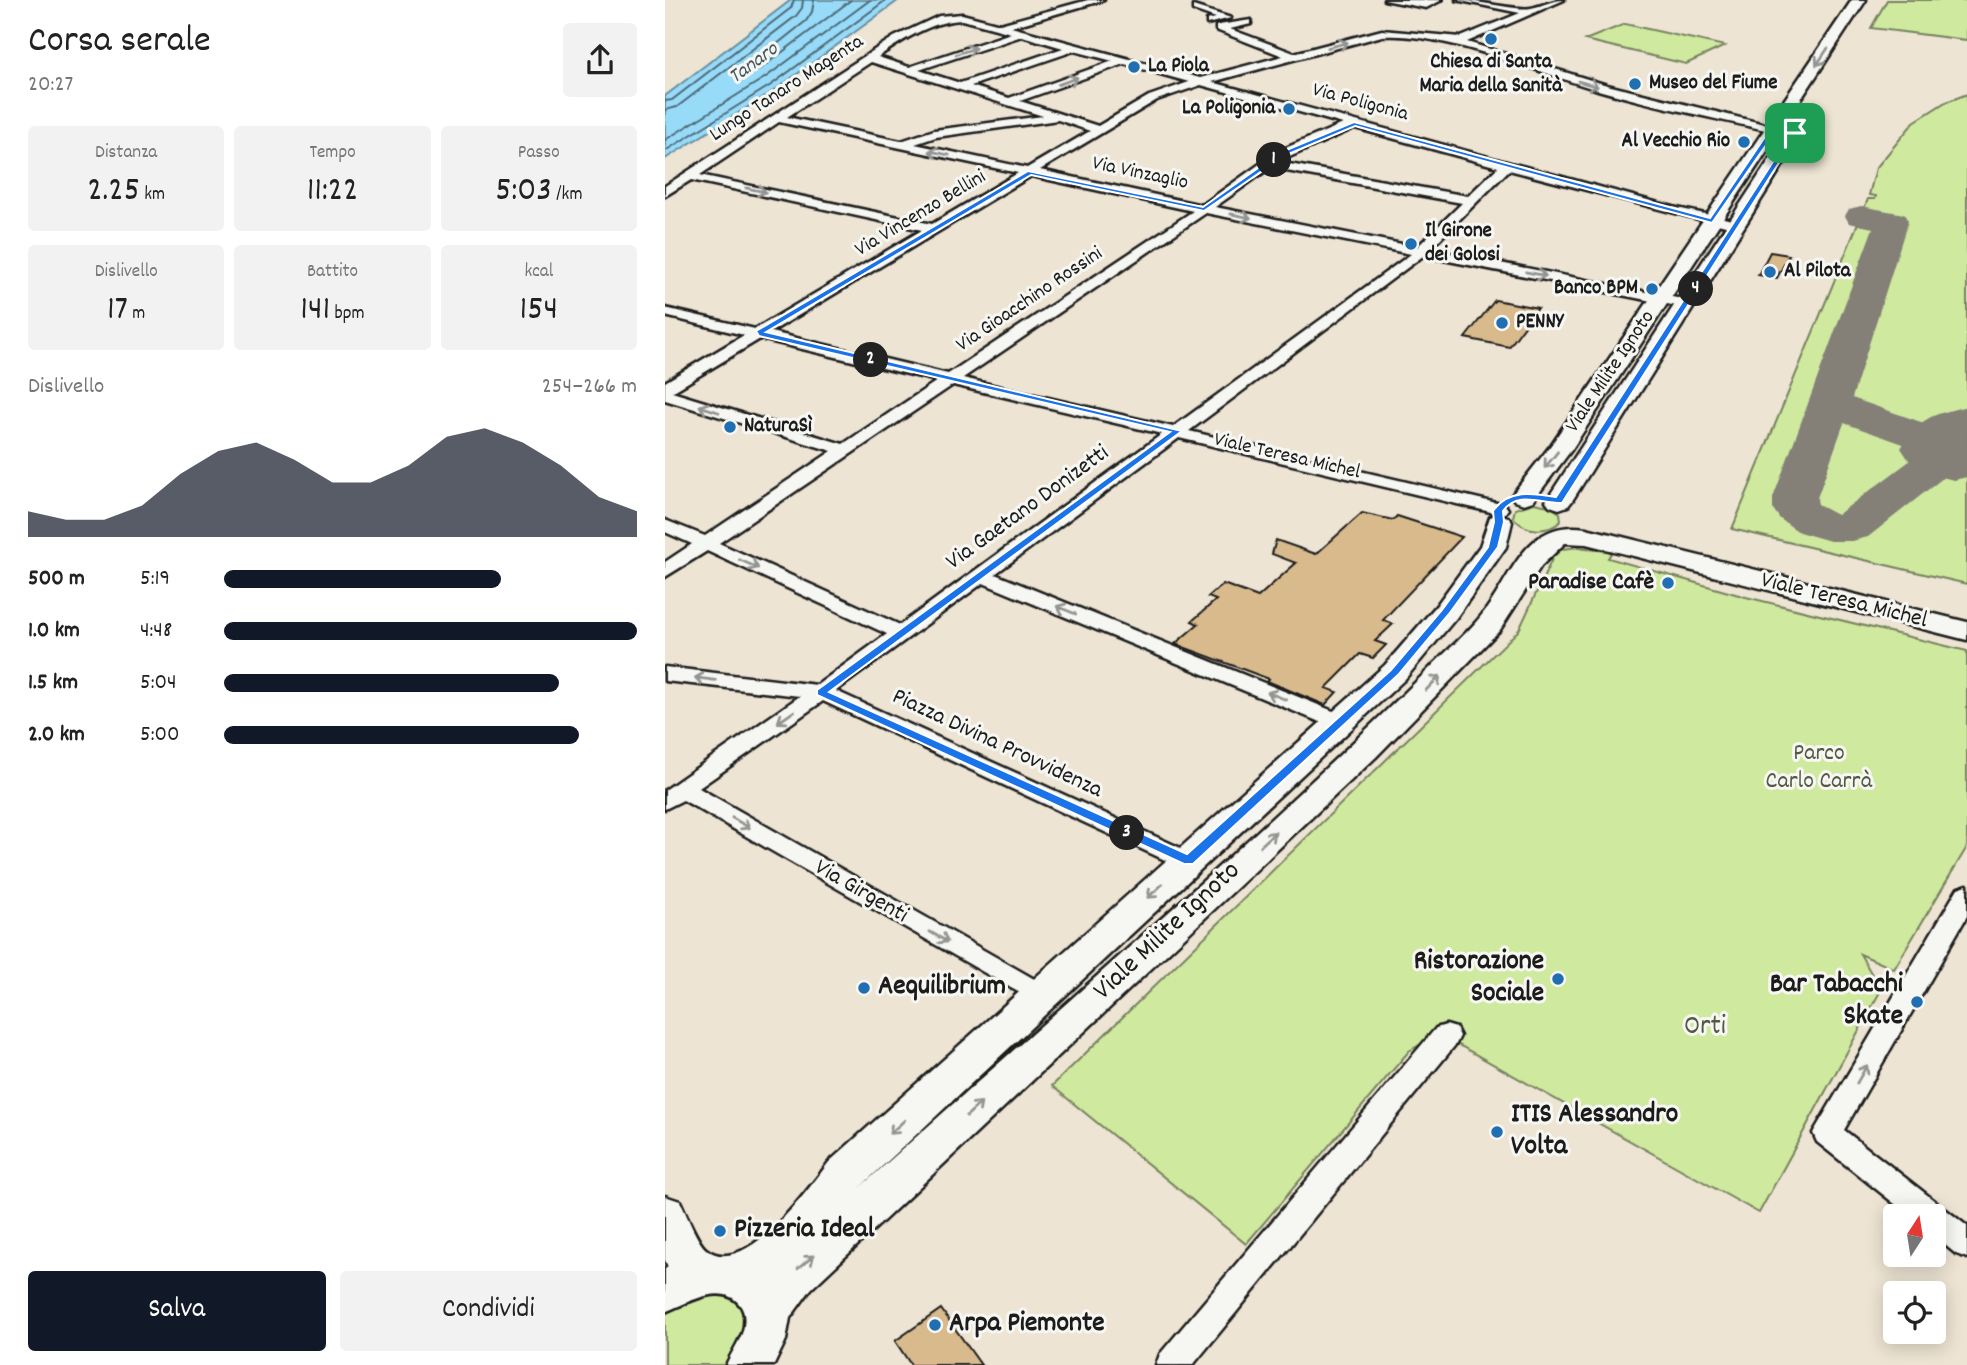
<!DOCTYPE html>
<html lang="it">
<meta charset="utf-8">
<style>
body{margin:0;font-family:Dekko,sans-serif;background:#f2f2f2;color:#222;height:100vh;display:flex;flex-direction:column;font-size:26px;white-space:nowrap}
*{box-sizing:border-box;margin:0}
p{font-size:23px;color:#767676}
.icon{flex:none;width:38px;height:38px;fill:none;stroke:currentColor;stroke-width:2;stroke-linecap:round;stroke-linejoin:round}
.map{position:relative;flex:1;overflow:hidden}
.drawer{display:flex;flex-direction:column;background:#fff;width:665px}
.drawer>*{flex:none}
.needle{width:46px;rotate:12deg}
.tools{position:absolute;left:1218px;top:1204px;display:grid;gap:14px}
.tools a{display:grid;place-items:center;width:63px;height:63px;border-radius:7px;background:#fff;box-shadow:0 4px 18px #0003;font-size:35px}
.pin{position:absolute;display:grid;place-items:center;width:60px;height:60px;color:#fff;margin:-30px;border-radius:14px;box-shadow:0 4px 10px #0006}
.km{position:absolute;width:35px;height:35px;margin:-18px;border-radius:50%;background:#222;color:#fff;font-size:19px;line-height:35px;text-align:center}
.round{display:grid;place-items:center;flex:none;width:74px;height:74px;border-radius:7px;background:#f2f2f2}
.overview{display:flex;align-items:center;justify-content:space-between;height:119px;padding:0 28px}
h1{font-size:38px;font-weight:600;line-height:52px}
.stats{display:grid;grid-template-columns:repeat(3,1fr);gap:10px;height:119px;padding:7px 28px}
.stats div{display:grid;align-content:center;border-radius:7px;background:#f2f2f2;text-align:center}
.stats b{font-size:35px;font-weight:600}
.stats small{font-size:19px;font-weight:400}
.stats p{font-size:19px}
.chart{height:196px;padding:14px 28px}
.chart p{display:flex;justify-content:space-between}
.chart svg{width:100%;height:126px;margin-top:7px;fill:#111827;opacity:.7}
.primary-button{display:flex;gap:14px;margin-top:auto;padding:14px 28px}
.primary-button a{flex:1;height:80px;border-radius:7px;background:#111827;color:#fff;font-size:28px;font-weight:600;line-height:80px;text-align:center}
.primary-button a+a{background:#f2f2f2;color:#222}
ul{padding:0 28px;list-style:none;font-size:23px}
li{display:grid;grid-template-columns:112px 84px 1fr;align-items:center;height:52px}
li i{height:18px;border-radius:9px;background:#111827}
main{display:flex;flex:1;min-height:0}
.map>svg:first-child{display:block}
</style>
<main>
<section class="drawer">
<div class="overview"><div><h1>Corsa serale</h1><p>20:27</p></div><a class="round"><svg class="icon" aria-label="share" viewBox="0 0 24 24"><path d="M12 15V3M7 8l5-5 5 5M5 13v7h14v-7"/></svg></a></div>
<div class="stats">
<div><p>Distanza</p><b>2.25<small> km</small></b></div>
<div><p>Tempo</p><b>11:22</b></div>
<div><p>Passo</p><b>5:03<small> /km</small></b></div>
</div>
<div class="stats">
<div><p>Dislivello</p><b>17<small> m</small></b></div>
<div><p>Battito</p><b>141<small> bpm</small></b></div>
<div><p>kcal</p><b>154</b></div>
</div>
<div class="chart"><p><span>Dislivello</span>254–266 m</p>
<svg viewBox="0 0 160 44" preserveAspectRatio="none"><path d="M0 44V35L10 38L20 38L30 33L40 22L50 14L60 11L70 17L80 25L90 25L100 19L110 9L120 6L130 11L140 19L150 30L160 35V44z"/></svg>
</div>
<ul>
<li><b>500 m</b>5:19<i style="width:67%"></i></li>
<li><b>1.0 km</b>4:48<i style="width:100%"></i></li>
<li><b>1.5 km</b>5:04<i style="width:81%"></i></li>
<li><b>2.0 km</b>5:00<i style="width:86%"></i></li>
</ul>
<div class="primary-button"><a>Salva</a><a>Condividi</a></div>
</section>
<div class="map">
<svg width="1302" height="1365" viewBox="0 0 1302 1365">
<rect width="100%" height="100%" fill="#ede4d3"/>
<filter id="ink" filterUnits="userSpaceOnUse"><feTurbulence type="fractalNoise" baseFrequency=".0143" numOctaves="2"/><feDisplacementMap in="SourceGraphic" scale="14" xChannelSelector="R" yChannelSelector="G"/><feConvolveMatrix kernelMatrix="1 2 1 2 8 2 1 2 1" color-interpolation-filters="sRGB"/></filter>
<g filter="url(#ink)">
<g fill="#cfe99f" stroke="#76825e" stroke-width="2">
<path d="M1222 0H1302V40L1206 28Z"/>
<path d="M960 24 1060 46 1021 64 920 40Z"/>
<path d="M1302 94V584L1067 529 1203 199H1210L1211 196 1204 195 1211 168 1249 122 1279 103Z"/>
<path d="M869 503 884 506 895 513 896 521C882 534 859 532 848 517L850 509Z"/>
<path d="M914 547 947 552 943 558 1081 597 1302 651V847L1229 969 1195 954 1216 990 1094 1213 774 1034 744 1051 581 1244 387 1086 854 630 888 557 897 549Z"/>
<path d="M58 1292C96 1313 77 1336 62 1365H0V1307L9 1300Z"/>
</g>
<path fill="#97dbf9" stroke="#668fa1" stroke-width="2" d="M126 0H234L110 90 0 159V96Z"/>
<g fill="none" stroke-linecap="round" stroke-linejoin="round">
<g stroke="#4d6874" stroke-width="2">
<path d="M149 0 147 12 141 21 77 72V77L95 69 186 0"/>
<path d="M0 101 7 100 126 8 129 0"/>
<path d="M0 110 12 107 131 16 137 8 138 0"/>
<path d="M0 140 101 77 205 0"/>
<path d="M0 151 106 85 221 0"/>
</g>
<path fill="#848078" fill-rule="evenodd" d="M1196 206 1239 214 1243 221 1187 398 1302 438V459L1203 537 1187 541H1165L1134 532 1115 519 1108 509V498L1208 228 1184 223 1180 216 1184 209ZM1179 423 1258 451 1172 515 1153 505 1152 498Z"/>
<path fill="#848078" fill-rule="evenodd" d="M1302 406V477L1289 480 1251 471 1236 448C1258 415 1265 416 1302 406Z"/>
</g>
<g fill="#d8ba8c" stroke="#1c1c1c" stroke-width="2">
<path d="M1105 252 1124 255 1112 278 1093 275Z"/>
<path d="M830 300 873 308 844 347 800 338Z"/>
<path d="M697 513 728 520 732 516 797 537 718 620 728 624 710 641 721 645 708 658 695 654 661 688 672 692 660 705 602 681 604 679 510 644 533 624 527 621 551 600 543 597 558 584 593 597 631 563 607 554 611 540 651 554Z"/>
<path d="M276 1309 316 1365H246L230 1341Z"/>
</g>
<g fill="none" stroke-linecap="round" stroke-linejoin="round">
<defs>
<g id="street">
<path d="M423 0H439L346 27 535 78 618 56 551 30V26L554 25 586 20V24L565 29 629 53 717 30 796 37 855 13 791 0C811 0 852 11 866 8 878 6 886 0 899 0L802 42 942 85 1136 133 1130 137C1065 121 998 109 933 90 871 72 780 32 717 36L547 82 1012 208 1077 222 1079 225 1072 229 844 170 765 249 1022 300 1027 301 1029 304 1027 307 1022 308 758 256 524 431 840 505 843 509 840 513 834 514 514 438 330 574 683 717 686 722 683 727H667L318 583 171 691 531 855 535 861 531 867 523 870 515 867 158 701 34 788 385 988 389 995 385 1002 376 1005 18 800 0 809V790L135 696 0 681V667L152 685 222 634 42 551 0 577V562L27 544 0 532V520L40 536 167 451 0 400V382L79 335 0 316V308L90 329 257 230 26 180 0 196V186L229 37 274 16 297 14 335 24ZM297 20 346 33 244 67 213 57C238 40 266 21 297 20ZM357 36 398 48 295 83 254 70ZM409 51 448 61 344 98 306 86ZM206 62 378 116 269 130 236 141 122 117ZM459 64 524 82 484 96 433 126 355 101ZM536 85 678 124 613 151 537 205 375 170 492 100ZM393 120 425 131 362 168 250 144 271 137ZM114 122 353 173 267 224 35 175ZM690 128 833 167 803 196 613 162ZM605 168 797 203 752 247 550 207ZM366 176 528 211 283 374 106 332ZM541 213 746 254 508 427 298 378ZM95 339 272 381 178 444 7 392ZM288 385 497 434 235 625 54 543Z"/>
<path d="M719 0H777L761 8Z"/>
<path d="M528 6 566 18 542 24V20L551 18 528 10Z"/>
<path d="M1302 885V916L1179 1130 1302 1226V1258L1291 1254 1269 1236V1216H1245L1152 1142 1148 1133 1293 888Z"/>
<path d="M781 1025 791 1028 795 1036 791 1044 528 1365H491L495 1354 771 1028Z"/>
</g>
<g id="secondary">
<path d="M1187 0H1201L907 449 868 501 859 504 850 501 846 496 886 445Z"/>
<path d="M1128 131 1136 136 907 501 903 506 894 509 885 506 881 501 1120 136Z"/>
<path d="M834 514 843 517 847 522 841 547 791 618 740 679 193 1189C384 1017 581 849 764 669 781 651 801 635 816 616 847 579 859 518 921 528L1302 622V640L921 544 900 543 876 566 835 630 711 757 146 1289 125 1318 121 1340 109 1365H61C66 1354 74 1342 78 1331 80 1322 81 1313 75 1305 57 1281 21 1304 0 1312V1269L3 1267 0 1260V1196L15 1201C21 1213 32 1242 41 1249 79 1280 145 1187 164 1162L720 665 771 606 815 546 825 517Z"/>
</g>
</defs>
<use href="#street" stroke="#1c1c1c" stroke-width="5"/>
<use href="#secondary" stroke="#1c1c1c" stroke-width="5"/>
<use href="#street" fill="#f6f6f2" fill-rule="evenodd"/>
<use href="#secondary" fill="#f6f6f2" fill-rule="evenodd"/>
</g>
<defs><path id="oneway-shaft" d="M-6 0H5M1.5-3L5.5 0L1.5 3" fill="none" stroke-width="1.6" stroke-linecap="round" stroke-linejoin="round" transform="scale(1.75)"/></defs>
<g stroke="#949492">
<use href="#oneway-shaft" transform="translate(673 45) rotate(-15)"/>
<use href="#oneway-shaft" transform="translate(301 51) rotate(-18)"/>
<use href="#oneway-shaft" transform="translate(1157 57) rotate(124)"/>
<use href="#oneway-shaft" transform="translate(403 81) rotate(-20)"/>
<use href="#oneway-shaft" transform="translate(923 84) rotate(16)"/>
<use href="#oneway-shaft" transform="translate(274 153) rotate(-168)"/>
<use href="#oneway-shaft" transform="translate(91 190) rotate(12)"/>
<use href="#oneway-shaft" transform="translate(576 216) rotate(11)"/>
<use href="#oneway-shaft" transform="translate(871 274) rotate(11)"/>
<use href="#oneway-shaft" transform="translate(44 409) rotate(-162)"/>
<use href="#oneway-shaft" transform="translate(886 460) rotate(129)"/>
<use href="#oneway-shaft" transform="translate(84 564) rotate(24)"/>
<use href="#oneway-shaft" transform="translate(401 610) rotate(-158)"/>
<use href="#oneway-shaft" transform="translate(40 679) rotate(-173)"/>
<use href="#oneway-shaft" transform="translate(768 683) rotate(-46)"/>
<use href="#oneway-shaft" transform="translate(612 696) rotate(-158)"/>
<use href="#oneway-shaft" transform="translate(121 717) rotate(145)"/>
<use href="#oneway-shaft" transform="translate(76 823) rotate(30)"/>
<use href="#oneway-shaft" transform="translate(603 839) rotate(-43)"/>
<use href="#oneway-shaft" transform="translate(490 891) rotate(138)"/>
<use href="#oneway-shaft" transform="translate(274 937) rotate(30)"/>
<use href="#oneway-shaft" transform="translate(1197 1074) rotate(-60)"/>
<use href="#oneway-shaft" transform="translate(309 1109) rotate(-43)"/>
<use href="#oneway-shaft" transform="translate(232 1127) rotate(138)"/>
<use href="#oneway-shaft" transform="translate(141 1262) rotate(-40)"/>
</g>
</g>
<path fill="#1a73e8" stroke="#fff" stroke-width="2" fill-rule="evenodd" d="M689 122 1045 218 1106 128 1133 133 897 503C877 504 853 490 838 511L839 522 833 547 784 614 734 674 528 864H519L152 695V690L505 432 94 336 91 331 363 171 538 207 614 153ZM690 126 1047 223 1110 132 1126 134 891 497C868 493 843 489 828 511L829 522 823 547 777 610 726 670 522 854 164 692 517 431 101 332 366 175 539 211 619 156Z"/>
<g fill="#1f6fb2" stroke="#f6f6f2" stroke-width="2.5">
<circle cx="826" cy="39" r="7"/>
<circle cx="469" cy="67" r="7"/>
<circle cx="970" cy="84" r="7"/>
<circle cx="624" cy="109" r="7"/>
<circle cx="1079" cy="142" r="7"/>
<circle cx="746" cy="244" r="7"/>
<circle cx="1105" cy="272" r="7"/>
<circle cx="987" cy="289" r="7"/>
<circle cx="837" cy="323" r="7"/>
<circle cx="65" cy="427" r="7"/>
<circle cx="1003" cy="583" r="7"/>
<circle cx="893" cy="979" r="7"/>
<circle cx="199" cy="988" r="7"/>
<circle cx="1252" cy="1002" r="7"/>
<circle cx="832" cy="1132" r="7"/>
<circle cx="55" cy="1231" r="7"/>
<circle cx="270" cy="1325" r="7"/>
</g>
<g text-anchor="middle" dominant-baseline="central" stroke-width="6" stroke-linejoin="round" paint-order="stroke">
<g font-size="21" font-weight="bold" fill="#1c1c1c" stroke="#f6f6f2" text-anchor="start">
<text x="826" y="63" text-anchor="middle">Chiesa di Santa<tspan x="826" dy="24">Maria della Sanità</tspan></text>
<text x="483" y="67">La Piola</text>
<text x="984" y="84">Museo del Fiume</text>
<text x="610" y="109" text-anchor="end">La Poligonia</text>
<text x="1065" y="142" text-anchor="end">Al Vecchio Rio</text>
<text x="760" y="232">Il Girone<tspan x="760" dy="24">dei Golosi</tspan></text>
<text x="1119" y="272">Al Pilota</text>
<text x="973" y="289" text-anchor="end">Banco BPM</text>
<text x="851" y="323">PENNY</text>
<text x="79" y="427">NaturaSì</text>
</g>
<g font-size="21" font-style="italic" fill="#41555e" stroke="#f6f6f2">
<text transform="translate(89 64) rotate(-36)">Tanaro</text>
</g>
<g font-size="21" fill="#1c1c1c" stroke="#f6f6f2">
<text transform="translate(122 89) rotate(-33)">Lungo Tanaro Magenta</text>
<text transform="translate(695 103) rotate(15)">Via Poligonia</text>
<text transform="translate(475 174) rotate(12)">Via Vinzaglio</text>
<text transform="translate(256 214) rotate(-31)">Via Vincenzo Bellini</text>
<text transform="translate(365 300) rotate(-34)">Via Gioacchino Rossini</text>
<text transform="translate(946 372) rotate(-56)">Viale Milite Ignoto</text>
<text transform="translate(622 457) rotate(13)">Viale Teresa Michel</text>
</g>
<g font-size="24" fill="#1c1c1c" stroke="#f6f6f2">
<text transform="translate(363 508) rotate(-36)">Via Gaetano Donizetti</text>
<text transform="translate(1179 601) rotate(14)">Viale Teresa Michel</text>
<text transform="translate(332 744) rotate(25)">Piazza Divina Provvidenza</text>
<text transform="translate(196 892) rotate(30)">Via Girgenti</text>
</g>
<g font-size="24" font-weight="bold" fill="#1c1c1c" stroke="#f6f6f2" text-anchor="end">
<text x="989" y="583">Paradise Cafè</text>
</g>
<g font-size="24" fill="#525a43" stroke="#f6f6f2">
<text x="1154" y="754">Parco<tspan x="1154" dy="28">Carlo Carrà</tspan></text>
</g>
<g font-size="28" fill="#1c1c1c" stroke="#f6f6f2">
<text transform="translate(503 932) rotate(-43)">Viale Milite Ignoto</text>
</g>
<g font-size="28" font-weight="bold" fill="#1c1c1c" stroke="#f6f6f2" text-anchor="start">
<text x="879" y="963" text-anchor="end">Ristorazione<tspan x="879" dy="32">Sociale</tspan></text>
<text x="1238" y="986" text-anchor="end">Bar Tabacchi<tspan x="1238" dy="32">Skate</tspan></text>
<text x="213" y="988">Aequilibrium</text>
<text x="846" y="1116">ITIS Alessandro<tspan x="846" dy="32">Volta</tspan></text>
<text x="69" y="1231">Pizzeria Ideal</text>
<text x="284" y="1325">Arpa Piemonte</text>
</g>
<g font-size="28" fill="#525a43" stroke="#f6f6f2">
<text x="1040" y="1028">Orti</text>
</g>
</g>
</svg>
<div class="tools">
<a><svg class="needle" viewBox="-14 -14 28 28"><path d="M0-13l5 13h-10z" fill="#e53935"/><path d="M0 13l5-13h-10z" fill="#767676"/></svg></a>
<a><svg class="icon" aria-label="locate" viewBox="0 0 24 24"><circle cx="12" cy="12" r="6"/><path d="M12 2v4M12 18v4M2 12h4M18 12h4"/></svg></a>
</div>
<div class="pin" style="left:1130px;top:133px;background:#1e9e55"><svg class="icon" aria-label="arrive" viewBox="0 0 24 24"><path d="M6 21V4h12l-3 4 3 4H6"/></svg></div>
<b class="km" style="left:609px;top:160px">1</b>
<b class="km" style="left:206px;top:360px">2</b>
<b class="km" style="left:462px;top:833px">3</b>
<b class="km" style="left:1031px;top:289px">4</b>
</div>
</main>
